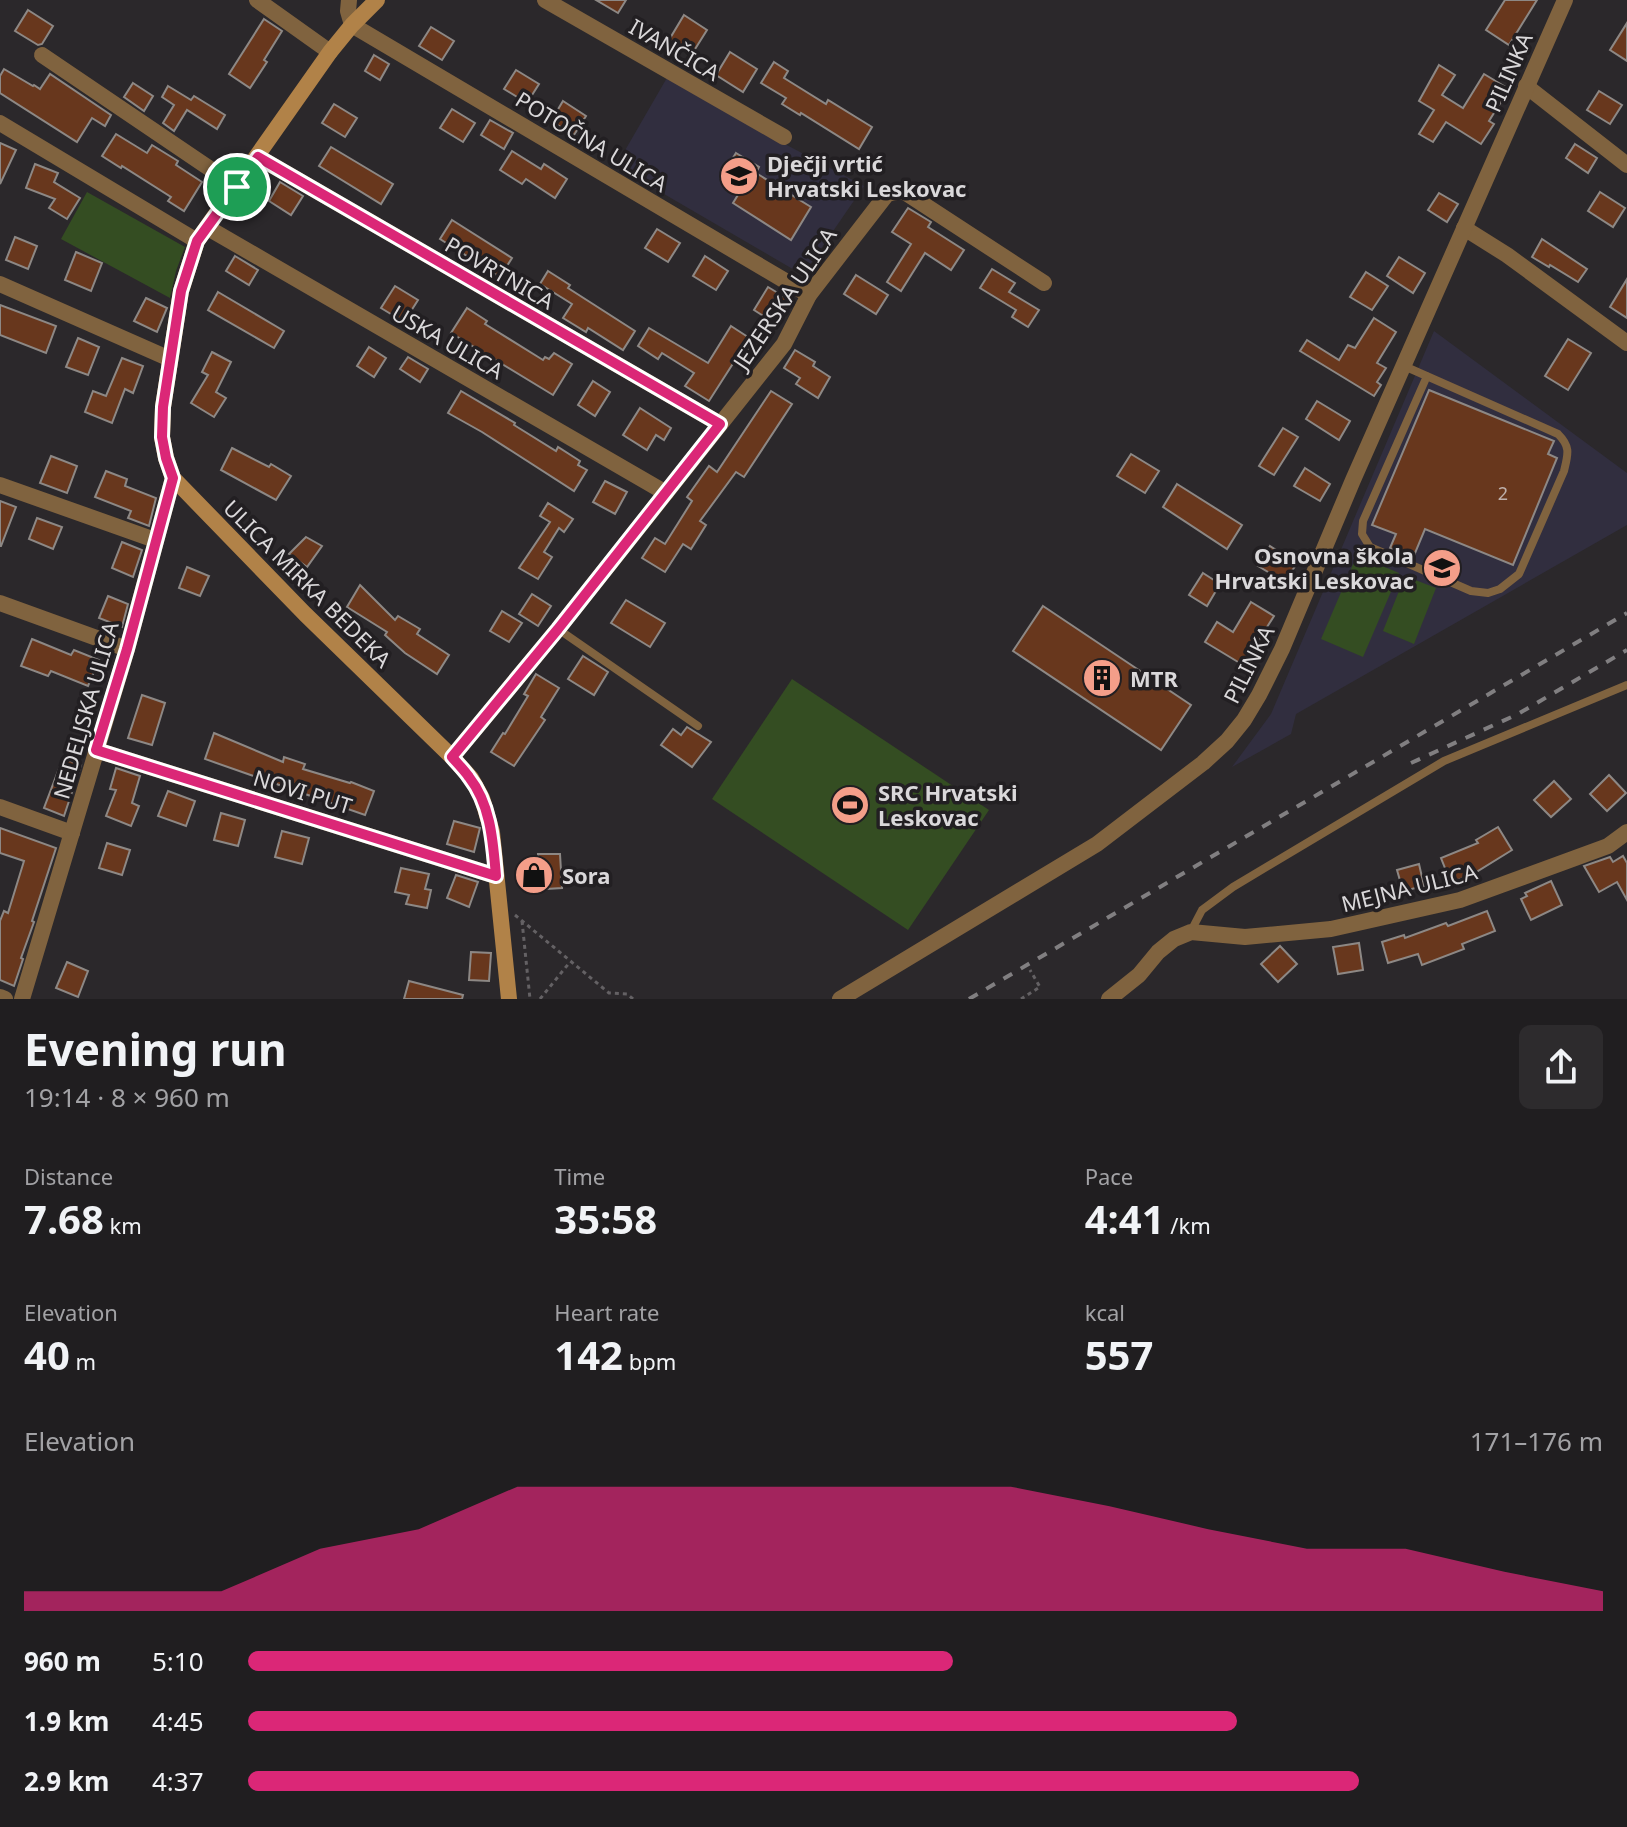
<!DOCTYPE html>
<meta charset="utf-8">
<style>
body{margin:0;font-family:"Noto Sans",sans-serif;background:#2d2b2d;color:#f1f3f6;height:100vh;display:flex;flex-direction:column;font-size:30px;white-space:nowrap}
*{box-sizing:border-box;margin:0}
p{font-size:26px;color:#a2a2a5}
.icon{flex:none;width:44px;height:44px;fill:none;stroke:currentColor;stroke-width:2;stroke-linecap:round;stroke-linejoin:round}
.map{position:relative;height:999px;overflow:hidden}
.side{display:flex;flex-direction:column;background:#201e20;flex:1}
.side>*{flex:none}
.pin{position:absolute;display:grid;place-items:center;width:68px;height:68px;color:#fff;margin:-34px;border:4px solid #fff;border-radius:50%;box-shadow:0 2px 8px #0007}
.round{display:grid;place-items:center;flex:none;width:84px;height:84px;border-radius:12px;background:#2d2b2d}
.headline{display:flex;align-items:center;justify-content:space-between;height:136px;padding:0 24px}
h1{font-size:44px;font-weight:700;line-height:60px}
.stats{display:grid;grid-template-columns:repeat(3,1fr);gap:12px;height:136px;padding:8px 24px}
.stats div{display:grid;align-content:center}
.stats b{font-size:40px;font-weight:700}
.stats small{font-size:22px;font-weight:400}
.stats p{font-size:22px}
.chart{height:224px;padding:16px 24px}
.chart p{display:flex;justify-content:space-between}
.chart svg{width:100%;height:144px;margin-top:8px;fill:#db2777;opacity:.7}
ul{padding:0 24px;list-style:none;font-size:26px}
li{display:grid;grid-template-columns:128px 96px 1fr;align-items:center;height:60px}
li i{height:20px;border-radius:10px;background:#db2777}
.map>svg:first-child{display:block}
</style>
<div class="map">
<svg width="1627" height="999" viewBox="0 0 1627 999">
<rect width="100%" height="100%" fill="#2b282b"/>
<g fill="#312e3f">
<path d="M668 76 783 143 864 186 803 275 616 166Z"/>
<path d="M1434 331 1627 473V525L1296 714 1291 734 1232 767 1271 714Z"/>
</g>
<g fill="#344d22">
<path d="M87 192 185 247 176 271 170 298 61 239Z"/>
<path d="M1357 555 1399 573 1363 657 1321 639Z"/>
<path d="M1405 576 1436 588 1414 644 1383 631Z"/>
<path d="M792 679 989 810 908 930 712 799Z"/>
</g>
<g fill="#68371d" stroke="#8d8885" stroke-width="2">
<path d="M596 0H626L618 13Z"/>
<path d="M1505 0H1537L1509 45 1486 30Z"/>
<path d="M28 10 53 26 42 44 38 45 15 31Z"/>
<path d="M684 15 707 30 692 54 669 40Z"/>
<path d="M264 19 282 31 264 60 267 62 250 88 229 74Z"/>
<path d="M1627 23V61L1610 50Z"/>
<path d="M431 27 454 41 442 60 419 46Z"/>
<path d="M730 52 757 69 743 92 716 75Z"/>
<path d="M374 55 389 64 380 80 365 71Z"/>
<path d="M774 62 788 71 784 78 826 104 828 100 872 127 859 149 801 113 800 115 782 104 786 98 761 83Z"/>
<path d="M1439 65 1455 75 1442 95 1463 108 1484 74 1509 89 1489 121 1494 124 1481 144 1446 122 1433 142 1419 134 1434 110 1419 101Z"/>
<path d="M4 69 33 86 34 85 40 89 50 74 111 115 105 126 92 118 77 142 0 93V76Z"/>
<path d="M516 70 539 84 527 103 504 89Z"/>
<path d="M133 83 153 96 144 111 124 97Z"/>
<path d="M168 86 191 100 194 96 225 115 217 129 187 110 174 131 163 123 174 105 162 97Z"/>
<path d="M1599 91 1622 105 1610 124 1587 110Z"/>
<path d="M563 101 586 116 574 135 551 121Z"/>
<path d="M334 104 357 118 345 137 322 123Z"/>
<path d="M452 109 475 123 463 142 440 128Z"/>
<path d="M490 120 513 133 504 149 481 135Z"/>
<path d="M116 134 147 153 152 145 178 161 176 165 202 182 184 211 168 201 171 197 122 166 121 168 102 156Z"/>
<path d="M0 143 16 150 0 184Z"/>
<path d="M1575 144 1597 158 1588 173 1566 158Z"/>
<path d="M331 147 393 184 381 204 319 166Z"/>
<path d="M512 151 541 169 544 164 567 179 555 198 526 179 522 184 500 170Z"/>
<path d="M736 153 759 167 756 173 811 207 791 240 733 203 741 190 721 178Z"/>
<path d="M35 164 58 173 54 182 80 198 67 219 49 208 55 199 26 188Z"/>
<path d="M280 182 303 196 291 215 269 201Z"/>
<path d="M1600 192 1625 208 1613 227 1588 211Z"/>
<path d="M1439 193 1458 204 1447 222 1428 210Z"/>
<path d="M908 208 931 222 928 227 964 250 951 270 925 253 901 291 887 282 911 244 892 232Z"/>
<path d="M452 220 512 258 500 277 440 239Z"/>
<path d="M657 229 680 243 668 262 645 248Z"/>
<path d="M15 237 37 246 28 269 6 260Z"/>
<path d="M1542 239 1587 269 1578 282 1550 265 1549 267 1532 257Z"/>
<path d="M76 252 102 263 91 291 65 280Z"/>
<path d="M235 256 258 270 249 285 226 271Z"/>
<path d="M705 256 728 271 716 290 693 276Z"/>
<path d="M1399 257 1425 273 1413 293 1387 276Z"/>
<path d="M992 269 1015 283 1009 292 1039 310 1028 327 1012 317 1016 310 980 288Z"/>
<path d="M548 271 570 285 568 288 635 331 623 350 588 328 586 332 563 318 572 304 540 284Z"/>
<path d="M1366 272 1388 286 1372 310 1350 297Z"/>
<path d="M856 275 888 295 876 314 844 294Z"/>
<path d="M1627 279V318L1610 307Z"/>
<path d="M395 286 418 300 404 322 381 308Z"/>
<path d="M768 287 791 301 776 324 754 310Z"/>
<path d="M218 292 284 331 274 348 208 310Z"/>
<path d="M146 298 167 308 157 332 134 321Z"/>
<path d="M0 305 56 326 46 353 0 335Z"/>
<path d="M467 308 487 321 485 324 543 360 545 357 549 359 554 353 572 364 553 395 451 333Z"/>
<path d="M1374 318 1396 332 1377 363 1386 368 1377 382 1381 385 1374 396 1300 351 1307 340 1339 360 1348 345 1355 348Z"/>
<path d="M731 326 754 341 739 364 734 362 709 401 685 386 694 373 662 353 658 359 638 346 649 328 708 363Z"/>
<path d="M78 338 99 347 88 375 66 367Z"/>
<path d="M1568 339 1591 353 1568 390 1545 376Z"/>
<path d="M369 347 386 358 374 377 357 366Z"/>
<path d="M795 350 815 362 813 366 830 377 818 398 796 384 800 378 784 368Z"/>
<path d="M212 352 231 362 216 392 226 398 214 417 191 403 208 375 202 372Z"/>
<path d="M408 357 428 369 420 382 400 369Z"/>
<path d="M122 358 143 366 133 393 125 389 112 423 85 412 93 391 106 396Z"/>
<path d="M593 381 610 392 595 416 578 405Z"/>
<path d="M1429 390 1554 441 1548 454 1557 458 1513 565 1425 529 1413 558 1390 548 1396 534 1372 525Z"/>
<path d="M461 391 515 423 514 425 556 451 558 447 580 461 578 465 587 470 574 491 482 432 448 413Z"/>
<path d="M771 391 792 404 744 477 736 472 700 521 706 525 691 549 683 544 665 572 642 558 655 538 665 544 692 501 687 497 709 466 717 472Z"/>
<path d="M1317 401 1350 421 1339 440 1306 419Z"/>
<path d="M640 408 671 428 664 440 656 435 647 450 623 435Z"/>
<path d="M1283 428 1298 437 1274 475 1259 466Z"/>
<path d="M232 448 269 467 271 464 291 476 276 500 221 470Z"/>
<path d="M1131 454 1159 471 1145 493 1117 476Z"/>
<path d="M51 456 77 466 67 493 40 483Z"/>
<path d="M1305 468 1330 484 1320 501 1294 486Z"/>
<path d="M106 471 127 479 125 486 156 498 149 526 128 518 131 511 95 497Z"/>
<path d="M605 481 627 492 615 514 593 502Z"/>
<path d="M1177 484 1242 525 1227 549 1163 507Z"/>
<path d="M0 501 16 507 1 546H0Z"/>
<path d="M548 503 573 519 564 532 559 528 544 552 552 557 538 579 519 568 550 522 540 516Z"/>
<path d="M37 518 62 527 53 549 29 539Z"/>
<path d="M306 537 322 546 307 567 289 554Z"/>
<path d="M122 542 142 550 133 577 112 568Z"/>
<path d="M1270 546 1297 563 1285 582 1258 566Z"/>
<path d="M187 567 209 576 200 596 179 588Z"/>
<path d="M1203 573 1220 584 1207 606 1189 595Z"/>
<path d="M360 585 395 620 398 616 420 629 417 634 449 655 437 674 405 653 385 635 387 632 347 607Z"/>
<path d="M532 594 551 606 538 626 519 614Z"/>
<path d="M108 596 128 604 122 627 99 618Z"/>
<path d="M626 600 665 623 650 647 611 623Z"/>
<path d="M1251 602 1274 616 1243 665 1205 642 1217 622 1233 632Z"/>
<path d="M1043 606 1191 705 1161 750 1013 651Z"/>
<path d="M502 611 522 623 509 642 490 631Z"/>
<path d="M32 639 71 655 74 650 99 660 88 686 51 671 48 676 21 666Z"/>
<path d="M583 656 608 672 594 695 568 679Z"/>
<path d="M536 674 559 688 541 717 545 720 514 766 491 752 503 733 505 734 528 696 524 694Z"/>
<path d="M142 695 165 703 152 745 128 738Z"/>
<path d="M687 727 711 742 692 767 661 745 673 729 681 735Z"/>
<path d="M214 733 283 762 284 757 305 764 303 769 350 783 351 782 374 791 365 815 205 759Z"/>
<path d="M63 758 81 765 64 816 44 808Z"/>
<path d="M116 768 140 776 132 803 139 806 131 826 106 816 116 790 110 789Z"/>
<path d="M1609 775 1626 793 1607 811 1590 794Z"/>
<path d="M1554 781 1571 799 1551 817 1534 800Z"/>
<path d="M168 791 195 801 186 826 158 816Z"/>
<path d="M221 813 245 820 238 846 214 840Z"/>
<path d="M454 821 480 828 474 852 447 844Z"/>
<path d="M1498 827 1512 850 1473 874 1451 883 1441 858 1478 843 1476 840Z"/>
<path d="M0 828 56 848 32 921 34 922 21 958 23 959 14 986 0 980V921L4 911 8 913 24 861 0 853Z"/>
<path d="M282 831 309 838 302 864 275 857Z"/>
<path d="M107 843 130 850 122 875 99 868Z"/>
<path d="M538 854H560L562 888 530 890 529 867 539 866Z"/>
<path d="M1623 856 1627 863V900L1617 882 1599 892 1584 866 1610 857 1613 862Z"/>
<path d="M1419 864 1424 886 1403 891 1397 870Z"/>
<path d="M401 868 429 874 425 889 431 890 427 908 406 904 409 895 395 892Z"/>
<path d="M456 875 478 882 469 907 447 898Z"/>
<path d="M1551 881 1562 905 1531 920 1521 899 1527 896 1525 893Z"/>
<path d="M1487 911 1495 931 1462 944 1464 949 1422 965 1418 954 1388 963 1382 942 1404 935 1405 938 1446 923 1448 926Z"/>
<path d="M1359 943 1363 970 1338 974 1333 947Z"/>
<path d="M1280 946 1297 964 1278 982 1261 964Z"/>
<path d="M471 952 491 953 489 981 469 980Z"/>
<path d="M67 962 88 971 78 997 56 988Z"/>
<path d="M409 981 463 995 462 999H404Z"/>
</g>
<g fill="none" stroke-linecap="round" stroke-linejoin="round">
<g stroke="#646164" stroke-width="3" stroke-dasharray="4 4" stroke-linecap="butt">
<path d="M515 915 609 993 627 994 633 999"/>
<path d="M522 921 530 999"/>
<path d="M540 999 570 962"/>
<path d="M1021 999 1040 987 1030 970"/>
</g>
<g stroke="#80633f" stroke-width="8">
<path d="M1404 366 1558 434C1571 447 1568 454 1564 471L1519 574 1500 589 1488 593 1471 591 1370 547 1362 534 1363 521 1427 376"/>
<path d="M558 629 698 726"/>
<path d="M1191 931 1202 910 1233 887 1444 761 1627 685"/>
</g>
<g stroke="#80633f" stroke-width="16">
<path d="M257 0 330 52"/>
<path d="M349 0 348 11 352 25 809 295"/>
<path d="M545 0 784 137"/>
<path d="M42 55 237 187"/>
<path d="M1526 86 1627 165"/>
<path d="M0 123 197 241"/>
<path d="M258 157 720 424"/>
<path d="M208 228 666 493"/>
<path d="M1464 228 1507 255 1627 343"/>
<path d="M0 284 170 359"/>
<path d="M0 485 155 540"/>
<path d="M0 603 127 649"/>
<path d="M96 750 496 876"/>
<path d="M452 757 558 629 784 344 809 295 887 194 903 191 1044 283"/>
<path d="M0 807 72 833"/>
<path d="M0 997 5 999"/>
<path d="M22 999 127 649 173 478"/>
<path d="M840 999 1097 844 1203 763 1227 741 1244 720 1259 695 1282 649 1353 480 1565 0"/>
<path d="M1109 999 1139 975 1158 952 1174 939 1191 932 1245 937 1331 929 1460 900 1608 846 1627 832"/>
</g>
<path stroke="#b18248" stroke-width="16" d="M377 0 352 25 330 52 197 241 181 291 163 407 162 437 166 458 173 478 305 614 452 757 471 778 482 798 492 832 509 999"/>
<g stroke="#817f81" stroke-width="4" stroke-dasharray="10 10" stroke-linecap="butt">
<path d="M1411 763 1518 714 1627 650"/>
<path d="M969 999 1627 613"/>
</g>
</g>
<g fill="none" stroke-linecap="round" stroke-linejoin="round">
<defs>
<path id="route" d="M258 157 720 424 558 629 452 757C458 764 464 770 469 777 491 805 493 842 496 876L96 750 127 649 173 478 166 458 162 437 163 407 181 291 197 241Z"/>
</defs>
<use href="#route" stroke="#fff" stroke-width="16"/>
<use href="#route" stroke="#db2777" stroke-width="10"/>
</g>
<defs>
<symbol id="school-disc" viewBox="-11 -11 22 22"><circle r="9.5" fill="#f49e89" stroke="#221f22"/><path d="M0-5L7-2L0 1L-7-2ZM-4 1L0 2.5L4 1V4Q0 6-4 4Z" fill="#111"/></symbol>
<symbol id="building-disc" viewBox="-11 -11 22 22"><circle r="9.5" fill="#f49e89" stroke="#221f22"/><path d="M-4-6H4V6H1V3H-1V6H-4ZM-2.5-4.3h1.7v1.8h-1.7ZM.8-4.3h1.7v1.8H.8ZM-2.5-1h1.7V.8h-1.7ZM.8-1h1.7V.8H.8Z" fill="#111"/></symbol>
<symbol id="stadium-disc" viewBox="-11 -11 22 22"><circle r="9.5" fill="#f49e89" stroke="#221f22"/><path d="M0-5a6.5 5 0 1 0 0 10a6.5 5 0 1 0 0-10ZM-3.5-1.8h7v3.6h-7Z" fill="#111"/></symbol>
<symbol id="shop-disc" viewBox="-11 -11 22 22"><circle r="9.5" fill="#f49e89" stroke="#221f22"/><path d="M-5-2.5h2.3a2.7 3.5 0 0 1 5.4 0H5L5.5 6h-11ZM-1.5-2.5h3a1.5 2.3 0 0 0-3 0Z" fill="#111"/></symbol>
</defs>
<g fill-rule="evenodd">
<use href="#school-disc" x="717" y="154" width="44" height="44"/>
<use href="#school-disc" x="1420" y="546" width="44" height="44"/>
<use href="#building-disc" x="1080" y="656" width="44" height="44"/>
<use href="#stadium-disc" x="828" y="783" width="44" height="44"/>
<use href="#shop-disc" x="512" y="853" width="44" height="44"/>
</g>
<g text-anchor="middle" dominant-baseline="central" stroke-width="7" stroke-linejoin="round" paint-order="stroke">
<g font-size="18" fill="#beb0ab">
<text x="1503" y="493">2</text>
</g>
<g font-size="22" fill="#dad8da" stroke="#221f22">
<text transform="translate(675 49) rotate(30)">IVANČICA</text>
<text transform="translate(1508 72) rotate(-66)">PILINKA</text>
<text transform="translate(592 141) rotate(31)">POTOČNA ULICA</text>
<text transform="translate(500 272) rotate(30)">POVRTNICA</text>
<text transform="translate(784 298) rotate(-56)">JEZERSKA ULICA</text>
<text transform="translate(448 341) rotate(30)">USKA ULICA</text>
<text transform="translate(308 583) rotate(45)">ULICA MIRKA BEDEKA</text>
<text transform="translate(1248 664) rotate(-63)">PILINKA</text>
<text transform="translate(85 710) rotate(-74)">NEDELJSKA ULICA</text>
<text transform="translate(303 791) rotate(17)">NOVI PUT</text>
<text transform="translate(1409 887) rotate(-14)">MEJNA ULICA</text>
</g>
<g font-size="22" font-weight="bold" fill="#dad8da" stroke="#221f22" text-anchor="start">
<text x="767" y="163">Dječji vrtić<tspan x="767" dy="25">Hrvatski Leskovac</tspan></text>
<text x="1414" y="555" text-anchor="end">Osnovna škola<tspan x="1414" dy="25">Hrvatski Leskovac</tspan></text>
<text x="1130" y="678">MTR</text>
<text x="878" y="792">SRC Hrvatski<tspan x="878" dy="25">Leskovac</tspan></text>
<text x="562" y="875">Sora</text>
</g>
</g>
</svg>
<div class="pin" style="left:237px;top:187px;background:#1e9e55"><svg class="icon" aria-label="arrive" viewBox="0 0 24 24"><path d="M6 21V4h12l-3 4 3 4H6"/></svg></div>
</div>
<section class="side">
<div class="headline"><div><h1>Evening run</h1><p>19:14 · 8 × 960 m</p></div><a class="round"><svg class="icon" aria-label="share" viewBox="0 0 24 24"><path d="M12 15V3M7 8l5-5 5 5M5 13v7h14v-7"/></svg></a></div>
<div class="stats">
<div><p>Distance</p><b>7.68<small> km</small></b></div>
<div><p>Time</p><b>35:58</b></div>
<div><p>Pace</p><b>4:41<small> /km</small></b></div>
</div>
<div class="stats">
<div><p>Elevation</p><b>40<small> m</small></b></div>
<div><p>Heart rate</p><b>142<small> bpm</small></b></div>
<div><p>kcal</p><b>557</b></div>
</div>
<div class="chart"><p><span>Elevation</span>171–176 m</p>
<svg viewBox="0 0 160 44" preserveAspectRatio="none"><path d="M0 44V38L10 38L20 38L30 25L40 19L50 6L60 6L70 6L80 6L90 6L100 6L110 12L120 19L130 25L140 25L150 32L160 38V44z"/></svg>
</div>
<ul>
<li><b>960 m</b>5:10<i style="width:52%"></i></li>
<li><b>1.9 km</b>4:45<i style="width:73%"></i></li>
<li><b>2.9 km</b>4:37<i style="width:82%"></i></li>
</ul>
</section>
